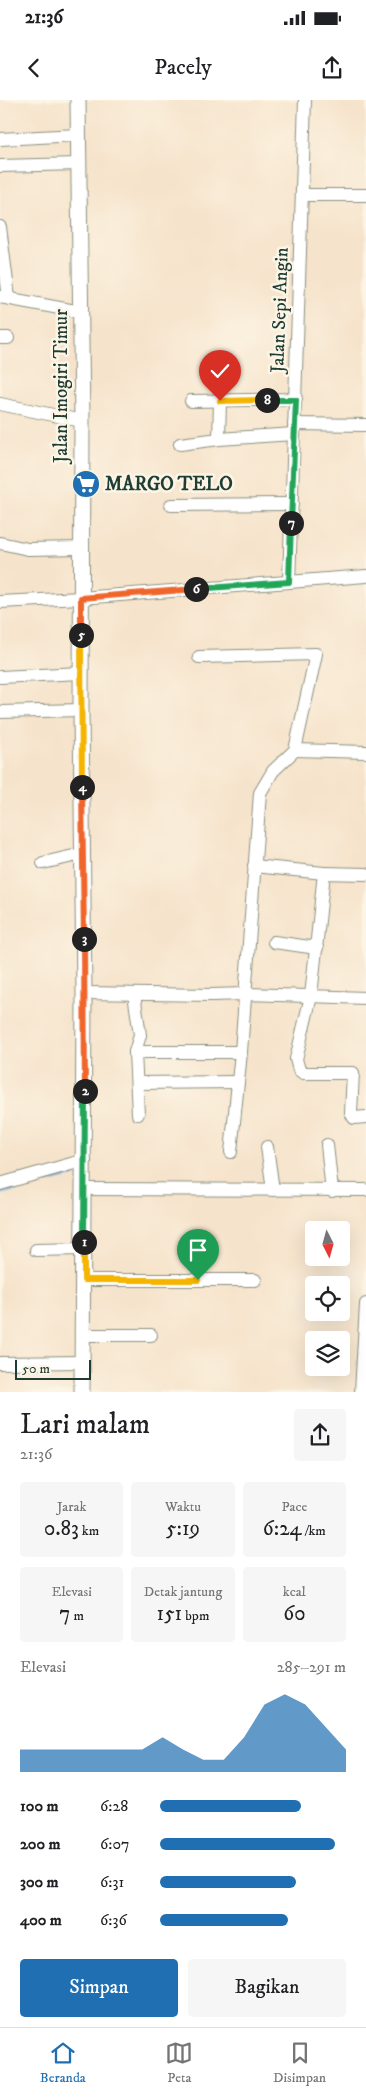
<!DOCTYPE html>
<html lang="id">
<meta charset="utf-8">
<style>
body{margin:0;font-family:"IM FELL DW Pica",serif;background:#f6f6f6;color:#202124;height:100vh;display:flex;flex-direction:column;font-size:19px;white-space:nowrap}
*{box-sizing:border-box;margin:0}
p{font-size:16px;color:#757577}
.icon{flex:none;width:28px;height:28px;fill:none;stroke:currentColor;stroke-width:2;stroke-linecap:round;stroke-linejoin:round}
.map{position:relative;height:1292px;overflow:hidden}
.side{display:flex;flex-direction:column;background:#fff;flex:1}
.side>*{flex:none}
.needle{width:32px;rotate:174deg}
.buttons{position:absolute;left:305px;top:1121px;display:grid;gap:10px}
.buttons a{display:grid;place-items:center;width:45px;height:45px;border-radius:5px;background:#fff;box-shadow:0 5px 20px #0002;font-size:25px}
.scale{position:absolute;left:15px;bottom:12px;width:76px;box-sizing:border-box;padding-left:5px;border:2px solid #1f3d34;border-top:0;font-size:14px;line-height:18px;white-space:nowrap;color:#1f3d34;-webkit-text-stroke:4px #fcf5e5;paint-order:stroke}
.pin{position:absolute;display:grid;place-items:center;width:42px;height:42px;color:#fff;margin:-51px -21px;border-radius:50% 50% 50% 0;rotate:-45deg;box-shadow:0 0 5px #0007}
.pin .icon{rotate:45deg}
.km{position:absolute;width:25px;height:25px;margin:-12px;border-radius:50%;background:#222;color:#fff;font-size:14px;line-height:25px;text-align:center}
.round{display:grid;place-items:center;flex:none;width:52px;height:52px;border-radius:5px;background:#f6f6f6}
.overview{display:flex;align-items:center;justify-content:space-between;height:85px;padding:0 20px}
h1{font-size:28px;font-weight:600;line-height:38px}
.figures{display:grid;grid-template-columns:repeat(3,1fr);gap:8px;height:85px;padding:5px 20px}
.figures div{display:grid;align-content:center;border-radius:5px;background:#f6f6f6;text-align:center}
.figures b{font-size:21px;font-weight:600}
.figures small{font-size:14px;font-weight:400}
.figures p{font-size:14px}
.chart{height:140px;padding:10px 20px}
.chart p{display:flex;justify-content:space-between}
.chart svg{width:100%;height:90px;margin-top:5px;fill:#1f6fb2;opacity:.7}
.action{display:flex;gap:10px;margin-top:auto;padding:10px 20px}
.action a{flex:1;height:58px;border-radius:5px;background:#1f6fb2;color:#fff;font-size:20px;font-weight:600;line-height:58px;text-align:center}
.action a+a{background:#f6f6f6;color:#202124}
ul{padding:0 20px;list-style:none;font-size:16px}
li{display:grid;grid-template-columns:80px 60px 1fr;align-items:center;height:38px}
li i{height:12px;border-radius:6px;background:#1f6fb2}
.status{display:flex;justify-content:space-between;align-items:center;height:35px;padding:0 25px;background:#fff;direction:ltr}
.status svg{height:14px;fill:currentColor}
header{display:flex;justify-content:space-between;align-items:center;height:65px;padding:0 20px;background:#fff;font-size:22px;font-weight:600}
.tabs{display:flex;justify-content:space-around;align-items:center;height:70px;border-top:1px solid #e0e0e0;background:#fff;font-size:14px;color:#757577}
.tabs a{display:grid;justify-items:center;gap:2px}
.tabs .selected{color:#1f6fb2}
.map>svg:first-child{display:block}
</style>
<div class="status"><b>21:36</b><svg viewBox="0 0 49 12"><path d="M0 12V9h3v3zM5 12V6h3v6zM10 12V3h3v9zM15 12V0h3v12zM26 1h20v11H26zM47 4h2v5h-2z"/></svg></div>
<header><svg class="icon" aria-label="back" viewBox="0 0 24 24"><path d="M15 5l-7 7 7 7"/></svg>Pacely<svg class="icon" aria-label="share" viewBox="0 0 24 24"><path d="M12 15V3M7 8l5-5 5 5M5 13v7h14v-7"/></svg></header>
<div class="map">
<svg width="366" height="1292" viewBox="0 0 366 1292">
<rect width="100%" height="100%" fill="#fcf5e5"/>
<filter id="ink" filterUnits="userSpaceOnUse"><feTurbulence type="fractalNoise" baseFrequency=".02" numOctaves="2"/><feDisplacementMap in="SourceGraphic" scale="10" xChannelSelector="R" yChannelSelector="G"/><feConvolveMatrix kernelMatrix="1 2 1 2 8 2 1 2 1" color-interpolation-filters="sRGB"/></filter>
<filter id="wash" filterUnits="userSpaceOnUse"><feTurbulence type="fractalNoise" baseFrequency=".0096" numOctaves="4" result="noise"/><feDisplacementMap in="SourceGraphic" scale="20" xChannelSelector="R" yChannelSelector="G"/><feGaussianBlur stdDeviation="1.12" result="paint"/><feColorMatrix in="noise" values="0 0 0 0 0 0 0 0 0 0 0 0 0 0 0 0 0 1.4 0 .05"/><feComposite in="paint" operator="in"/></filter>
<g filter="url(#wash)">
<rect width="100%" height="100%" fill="#f6e3cb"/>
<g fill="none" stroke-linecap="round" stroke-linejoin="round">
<path stroke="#6babde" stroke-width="3" d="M0 1093 74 1075"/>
</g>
</g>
<g filter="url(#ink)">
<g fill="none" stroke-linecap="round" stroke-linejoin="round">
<defs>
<g id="minor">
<path d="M0 39 78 35"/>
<path d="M0 66 79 64"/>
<path d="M302 95H366"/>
<path d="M0 127 9 198"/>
<path d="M0 197 81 212"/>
<path d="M0 238H8"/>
<path d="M191 301 296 299"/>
<path d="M0 304 82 321"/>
<path d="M294 324 366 325"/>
<path d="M219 339 220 301"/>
<path d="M180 344 219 339 294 334"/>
<path d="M171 405 292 404"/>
<path d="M0 443 28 449 81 448"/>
<path d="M289 482 305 0"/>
<path d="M0 502 81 498 366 476"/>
<path d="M199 557 316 554 295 650 273 671 260 693 241 952 231 1052"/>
<path d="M0 577 81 573"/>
<path d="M0 612 81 610"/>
<path d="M295 650 366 652"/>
<path d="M43 763 82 754"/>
<path d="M254 766 324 773"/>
<path d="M366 774 324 773 311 896 296 959 299 970 303 973H353L351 1013 354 1018 366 1017"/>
<path d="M274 842 317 848"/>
<path d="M84 893 212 895 245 894 366 898"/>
<path d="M134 894 140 935 135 952 138 1014"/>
<path d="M135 952H241"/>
<path d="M137 983 238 982"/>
<path d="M327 1045 332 1091"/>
<path d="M267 1047 273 1090"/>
<path d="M0 1084 85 1060"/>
<path d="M84 1089 366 1090"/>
<path d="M36 1150 84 1149"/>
<path d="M84 1180H255"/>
<path d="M83 1235H151"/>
<path d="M0 1263 83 1262"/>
<path d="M361 1292 366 1204"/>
</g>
<path id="major" d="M78 0 82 321 81 610 84 893 82 1292"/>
</defs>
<use href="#minor" stroke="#8a9080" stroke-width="14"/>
<use href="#major" stroke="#8a9080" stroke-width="17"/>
<use href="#minor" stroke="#fff" stroke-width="12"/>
<use href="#major" stroke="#fff" stroke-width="15"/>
</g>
</g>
<g fill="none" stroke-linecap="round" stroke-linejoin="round" filter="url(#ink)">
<defs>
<path id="split-1" d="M84 1142V1180H198"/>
<path id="split-2" d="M84 1142 85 991"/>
<path id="split-3" d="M84 839 85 991"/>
<path id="split-4" d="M82 687 84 839"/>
<path id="split-5" d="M81 535 82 687"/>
<path id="split-6" d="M81 535V498L196 489"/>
<path id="split-7" d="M196 489 289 482 291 423"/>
<path id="split-8" d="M267 300H296L291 423"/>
<path id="split-9" d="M220 301 267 300"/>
</defs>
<use href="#split-1" stroke="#fff" stroke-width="10"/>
<use href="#split-2" stroke="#fff" stroke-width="10"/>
<use href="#split-3" stroke="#fff" stroke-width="10"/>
<use href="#split-4" stroke="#fff" stroke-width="10"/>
<use href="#split-5" stroke="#fff" stroke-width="10"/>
<use href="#split-6" stroke="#fff" stroke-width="10"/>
<use href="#split-7" stroke="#fff" stroke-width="10"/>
<use href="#split-8" stroke="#fff" stroke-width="10"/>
<use href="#split-9" stroke="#fff" stroke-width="10"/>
<use href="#split-1" stroke="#f5b400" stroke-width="6"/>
<use href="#split-2" stroke="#22a559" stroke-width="6"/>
<use href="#split-3" stroke="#f0652b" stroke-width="6"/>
<use href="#split-4" stroke="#f0652b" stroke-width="6"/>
<use href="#split-5" stroke="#f5b400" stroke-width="6"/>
<use href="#split-6" stroke="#f0652b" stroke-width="6"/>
<use href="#split-7" stroke="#22a559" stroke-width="6"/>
<use href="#split-8" stroke="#22a559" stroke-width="6"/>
<use href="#split-9" stroke="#f5b400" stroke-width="6"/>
</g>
<defs>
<symbol id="supermarket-disc" viewBox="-11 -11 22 22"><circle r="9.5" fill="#1f6fb2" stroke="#fcf5e5"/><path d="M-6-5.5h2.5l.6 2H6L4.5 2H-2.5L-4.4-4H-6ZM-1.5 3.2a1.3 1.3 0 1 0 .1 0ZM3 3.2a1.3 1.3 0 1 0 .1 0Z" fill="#fff"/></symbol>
</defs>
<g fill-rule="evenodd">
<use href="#supermarket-disc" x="70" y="368" width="32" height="32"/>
</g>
<g text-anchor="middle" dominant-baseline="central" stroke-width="5" stroke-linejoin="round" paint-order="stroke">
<g font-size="19" fill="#1f3d34" stroke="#fcf5e5">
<text transform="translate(280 210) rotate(-88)">Jalan Sepi Angin</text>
<text transform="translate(61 286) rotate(-90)">Jalan Imogiri Timur</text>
</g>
<g font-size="19" font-weight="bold" fill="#1f3d34" stroke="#fcf5e5" text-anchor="start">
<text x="105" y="384">MARGO TELO</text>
</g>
</g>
</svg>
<div class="buttons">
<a><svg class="needle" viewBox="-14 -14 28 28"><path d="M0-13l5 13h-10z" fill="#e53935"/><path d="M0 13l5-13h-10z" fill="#757577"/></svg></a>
<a><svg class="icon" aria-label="locate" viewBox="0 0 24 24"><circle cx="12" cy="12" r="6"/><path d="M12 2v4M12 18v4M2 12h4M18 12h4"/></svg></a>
<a><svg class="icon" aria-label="layers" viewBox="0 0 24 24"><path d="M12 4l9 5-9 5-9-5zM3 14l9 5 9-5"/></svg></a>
</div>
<div class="scale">50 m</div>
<div class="pin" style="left:198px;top:1180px;background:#1e9e55"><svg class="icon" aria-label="arrive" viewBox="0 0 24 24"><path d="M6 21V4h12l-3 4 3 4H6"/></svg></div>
<div class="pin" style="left:220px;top:301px;background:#d93025"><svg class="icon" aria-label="check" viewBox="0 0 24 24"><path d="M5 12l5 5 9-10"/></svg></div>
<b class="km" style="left:84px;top:1142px">1</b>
<b class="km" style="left:85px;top:991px">2</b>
<b class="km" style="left:84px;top:839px">3</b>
<b class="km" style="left:82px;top:687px">4</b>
<b class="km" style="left:81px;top:535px">5</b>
<b class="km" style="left:196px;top:489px">6</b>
<b class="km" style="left:291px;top:423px">7</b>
<b class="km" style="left:267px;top:300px">8</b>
</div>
<section class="side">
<div class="overview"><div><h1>Lari malam</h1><p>21:36</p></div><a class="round"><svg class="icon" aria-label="share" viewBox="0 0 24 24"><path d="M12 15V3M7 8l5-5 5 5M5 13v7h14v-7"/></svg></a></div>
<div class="figures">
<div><p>Jarak</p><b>0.83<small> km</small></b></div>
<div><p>Waktu</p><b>5:19</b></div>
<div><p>Pace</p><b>6:24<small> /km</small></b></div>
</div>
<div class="figures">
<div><p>Elevasi</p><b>7<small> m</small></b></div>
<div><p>Detak jantung</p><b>151<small> bpm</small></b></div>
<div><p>kcal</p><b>60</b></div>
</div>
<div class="chart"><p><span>Elevasi</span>285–291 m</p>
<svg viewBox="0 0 160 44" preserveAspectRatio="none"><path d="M0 44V33L10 33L20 33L30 33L40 33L50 33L60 33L70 27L80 33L90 38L100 38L110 27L120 11L130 6L140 11L150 22L160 33V44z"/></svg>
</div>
<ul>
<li><b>100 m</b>6:28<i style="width:76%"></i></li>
<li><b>200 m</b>6:07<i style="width:94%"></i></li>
<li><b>300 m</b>6:31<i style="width:73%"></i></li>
<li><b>400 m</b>6:36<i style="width:69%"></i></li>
</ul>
<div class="action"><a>Simpan</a><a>Bagikan</a></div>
</section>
<nav class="tabs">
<a class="selected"><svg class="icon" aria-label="home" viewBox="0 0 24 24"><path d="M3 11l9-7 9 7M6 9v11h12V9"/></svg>Beranda</a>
<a><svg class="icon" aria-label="map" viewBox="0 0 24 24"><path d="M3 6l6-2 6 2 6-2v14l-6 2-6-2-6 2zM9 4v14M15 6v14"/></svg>Peta</a>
<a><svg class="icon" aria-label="saved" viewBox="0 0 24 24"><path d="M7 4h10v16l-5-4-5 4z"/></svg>Disimpan</a>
</nav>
